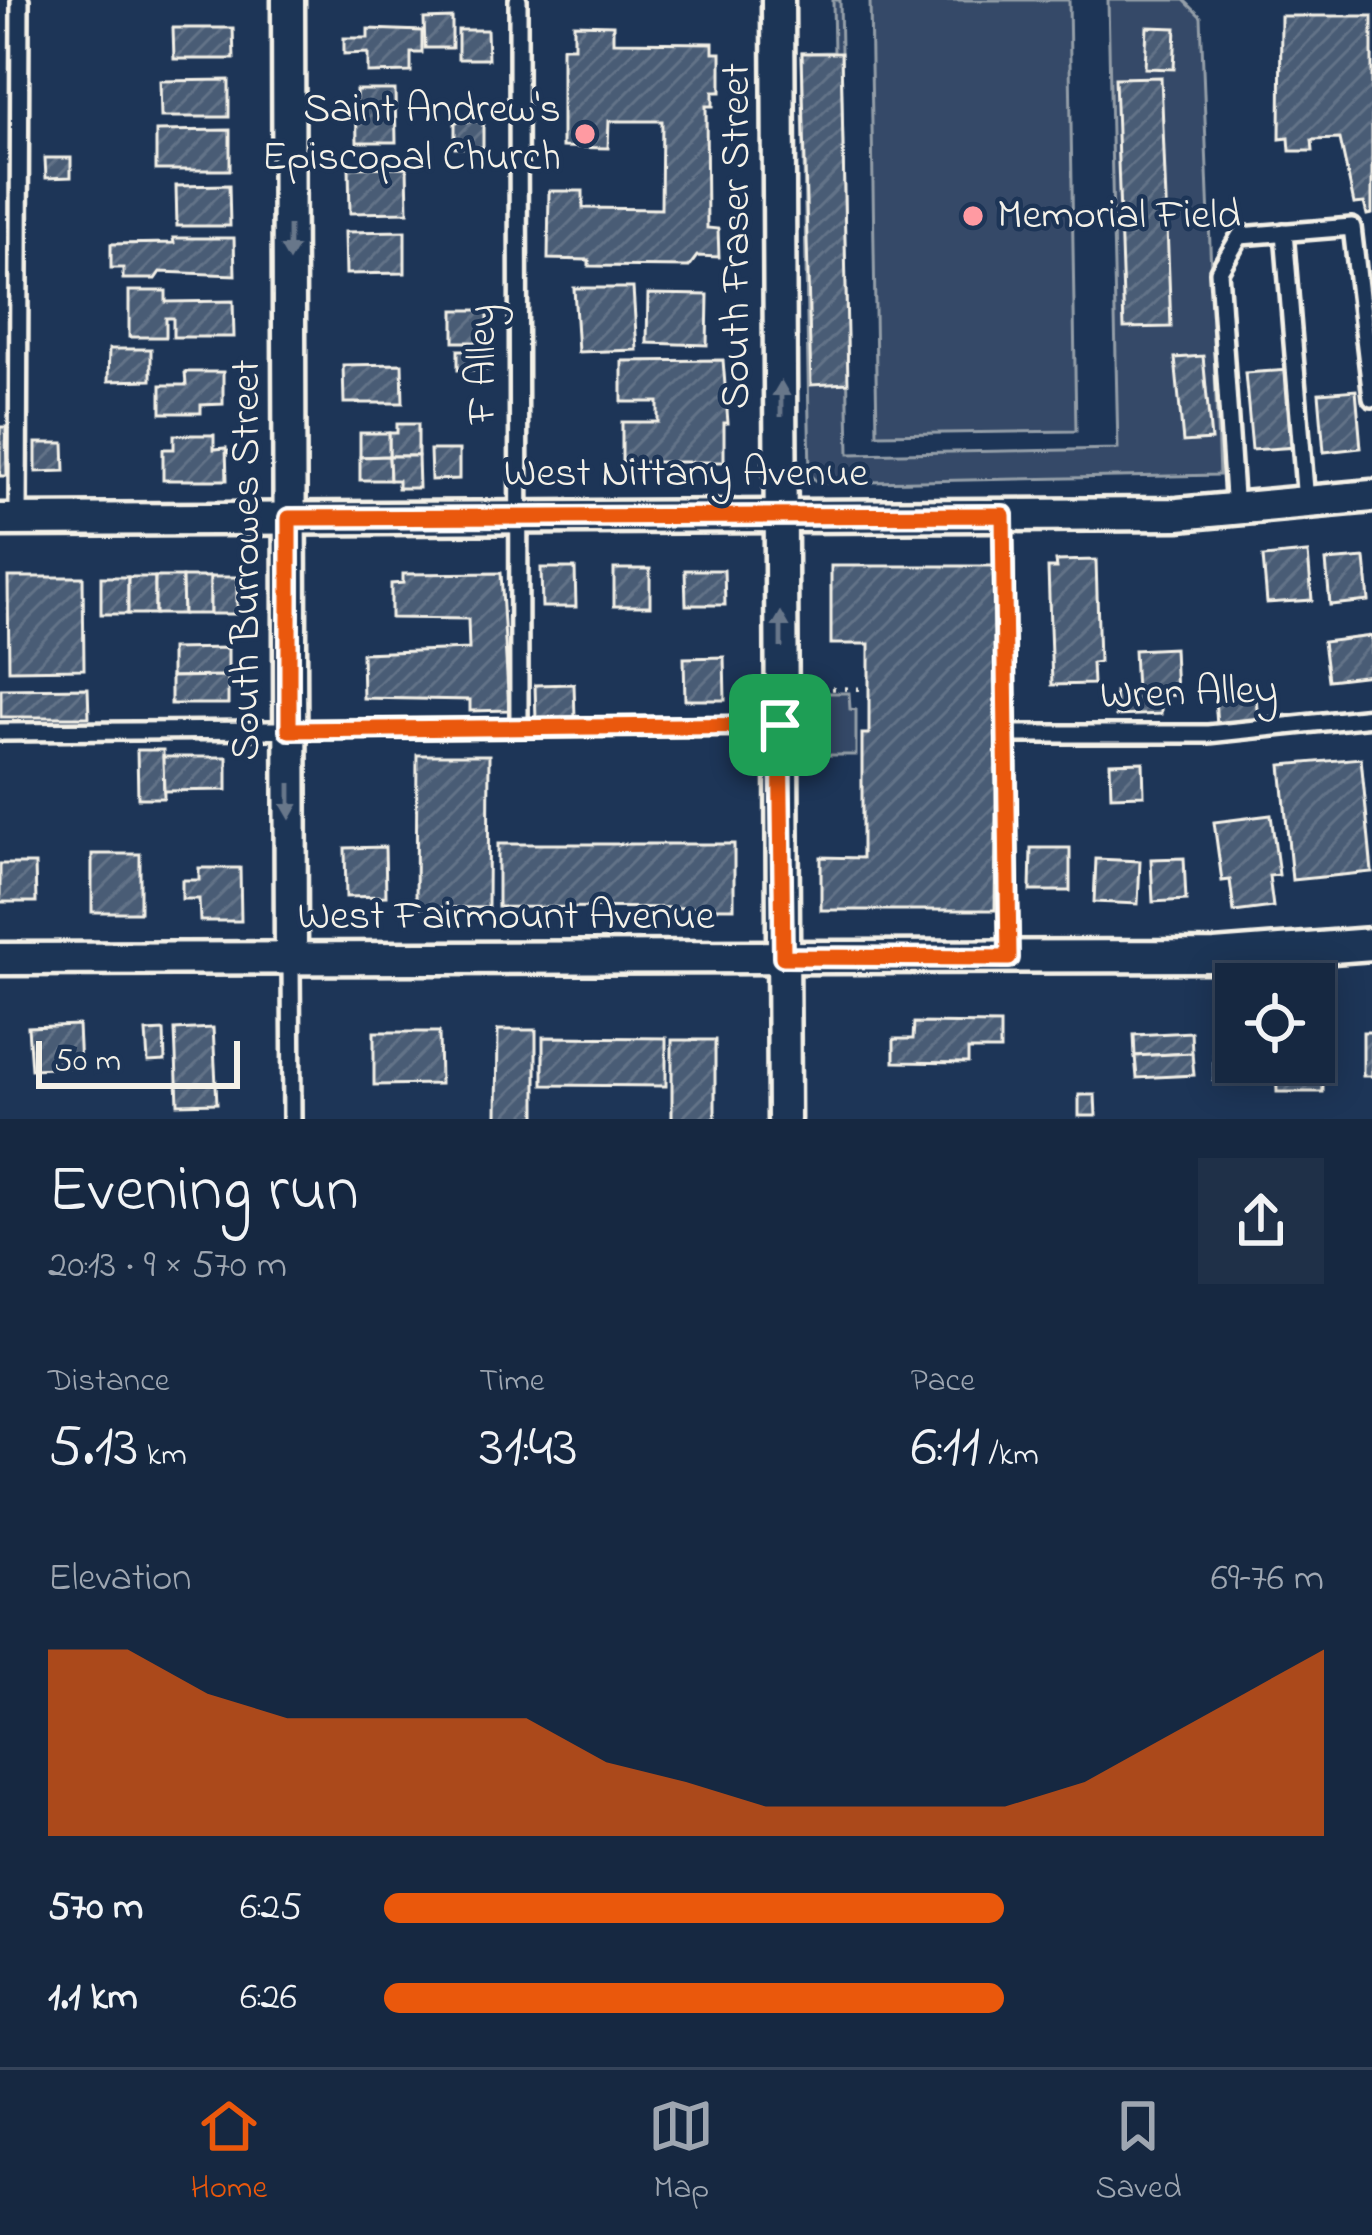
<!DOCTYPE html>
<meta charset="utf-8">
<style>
body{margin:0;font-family:"Indie Flower",sans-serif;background:#1f3048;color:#f1f3f6;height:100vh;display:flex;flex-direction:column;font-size:45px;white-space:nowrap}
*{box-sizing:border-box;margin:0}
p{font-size:39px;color:#9ea6b1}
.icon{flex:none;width:66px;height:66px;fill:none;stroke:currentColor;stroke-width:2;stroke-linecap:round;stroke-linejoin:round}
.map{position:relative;height:1119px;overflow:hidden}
.details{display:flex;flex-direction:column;background:#162841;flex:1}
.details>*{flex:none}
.buttons{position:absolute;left:1215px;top:963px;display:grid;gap:24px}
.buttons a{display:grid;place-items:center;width:120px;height:120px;border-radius:0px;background:#162841;box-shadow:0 6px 30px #0003,0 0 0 3px #35445a;font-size:60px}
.scale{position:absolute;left:36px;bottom:30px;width:204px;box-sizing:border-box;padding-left:12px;border:6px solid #f4f1e8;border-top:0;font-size:33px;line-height:42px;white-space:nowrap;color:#f4f1e8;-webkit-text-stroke:9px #1d3557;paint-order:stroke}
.pin{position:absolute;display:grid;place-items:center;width:102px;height:102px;color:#fff;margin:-51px;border-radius:24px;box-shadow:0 6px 18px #0006}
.round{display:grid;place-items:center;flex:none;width:126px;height:126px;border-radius:0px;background:#1f3048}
.overview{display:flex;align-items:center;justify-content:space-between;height:204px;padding:0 48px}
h1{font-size:66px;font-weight:600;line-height:90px}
.stats{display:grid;grid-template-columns:repeat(3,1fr);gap:18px;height:204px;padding:12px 48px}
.stats div{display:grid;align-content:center}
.stats b{font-size:60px;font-weight:600}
.stats small{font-size:33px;font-weight:400}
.stats p{font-size:33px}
.chart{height:336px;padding:24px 48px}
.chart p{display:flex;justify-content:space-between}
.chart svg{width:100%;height:216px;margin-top:12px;fill:#ea580c;opacity:.7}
ul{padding:0 48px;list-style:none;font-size:39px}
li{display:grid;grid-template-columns:192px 144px 1fr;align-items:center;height:90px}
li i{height:30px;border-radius:15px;background:#ea580c}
.dock{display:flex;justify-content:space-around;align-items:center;height:168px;border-top:3px solid #35445a;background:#162841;font-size:33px;color:#9ea6b1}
.dock a{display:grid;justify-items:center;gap:6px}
.dock .selected{color:#ea580c}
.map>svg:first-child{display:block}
</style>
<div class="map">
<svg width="1372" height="1119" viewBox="0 0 1372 1119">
<defs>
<pattern id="building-hatch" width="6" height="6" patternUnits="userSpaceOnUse" patternTransform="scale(3)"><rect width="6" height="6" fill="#485b74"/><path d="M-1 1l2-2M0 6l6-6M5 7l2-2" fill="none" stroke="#637388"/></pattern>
</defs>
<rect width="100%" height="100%" fill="#1d3557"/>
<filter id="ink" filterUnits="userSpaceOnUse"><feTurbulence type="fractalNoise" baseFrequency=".00833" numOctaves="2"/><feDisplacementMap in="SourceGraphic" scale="24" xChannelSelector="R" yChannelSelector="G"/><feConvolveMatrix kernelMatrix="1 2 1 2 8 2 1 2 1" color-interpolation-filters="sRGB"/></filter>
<g filter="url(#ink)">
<g fill="#354a67" stroke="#949ea8" stroke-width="3">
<path d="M833 0H840L849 454 1118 449 1108 0H1184L1201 17 1219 475 818 483 810 475 802 53 834 52Z"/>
<path d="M870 0H1069L1076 431 877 434Z"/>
<path d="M816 693H849L850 709 856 710V755H817Z"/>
</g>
<g fill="url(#building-hatch)" stroke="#f4f1e8" stroke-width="3">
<path d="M1281 16H1372V214L1367 215 1364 203 1354 204 1340 139 1312 140 1313 151H1290L1289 138 1280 139Z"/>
<path d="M452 18V48H425L424 19Z"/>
<path d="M574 24 613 25V42L713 43V53H721V92H713V106H706L707 228 718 229 719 257 697 256 689 267 589 266V260L548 259 549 191H583V208L661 209 662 121H609L608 148 562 147V47H574Z"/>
<path d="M1147 27 1176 28 1174 69 1145 68Z"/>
<path d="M173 28H233L234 59H174Z"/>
<path d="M368 29 422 31V53H411V72L368 73V53L344 54V38H368Z"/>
<path d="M458 30H487L488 59H458Z"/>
<path d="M802 53H841L848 383 811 385Z"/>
<path d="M1161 77 1171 327 1124 328 1115 78Z"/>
<path d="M229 80V117H161L160 81Z"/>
<path d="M356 90H395L396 142H357Z"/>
<path d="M483 121V147L455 148V122Z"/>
<path d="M230 130V170H156V131Z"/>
<path d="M45 158H71V177L46 178Z"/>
<path d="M407 167 408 212 350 213 349 168Z"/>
<path d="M229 185 230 226H177L176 186Z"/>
<path d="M405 231V273L346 274 345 232Z"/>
<path d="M173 238H234L235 275 160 272 155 279H123V268H111V244L174 243Z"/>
<path d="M574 288H633L637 350 578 352Z"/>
<path d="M129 291H166V302L233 301 234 337H173V318H166V337H129Z"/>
<path d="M648 294 708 295 707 345 647 343Z"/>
<rect x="454" y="310" width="34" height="32"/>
<path d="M109 349H151V380L108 381Z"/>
<rect x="458" y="350" width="31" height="20"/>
<path d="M1203 356 1211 440 1183 442 1175 358Z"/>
<path d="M723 360 728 423H724V462H622V422H658V402H622V361Z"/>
<path d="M402 364 403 403H344L343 365Z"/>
<path d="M1290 370 1296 447 1252 450 1245 373Z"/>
<path d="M185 372H223V404L201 405V413H161V385H186Z"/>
<path d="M1356 390 1361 448 1324 452 1319 393Z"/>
<path d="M397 424H418V456H389V433H397Z"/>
<path d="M0 427H6L7 476H0Z"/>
<path d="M360 433H389V456L360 457Z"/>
<path d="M174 435H214V449L226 448 227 480H163V449H174Z"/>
<path d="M36 443H64L65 471 36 472Z"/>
<path d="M430 450H459V479L431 480Z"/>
<path d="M389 456 390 480H360V457Z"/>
<path d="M389 456H418L419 488H398V480H390Z"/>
<path d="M1308 553 1312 600 1267 603 1263 557Z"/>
<path d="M1365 558 1369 601 1330 605 1326 561Z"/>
<path d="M1096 560 1099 662 1092 663 1093 684 1052 685 1048 568H1057L1056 561Z"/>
<path d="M831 566H999L995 910H821V857L862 858V734H869V644H831Z"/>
<path d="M541 568H575L576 607H542Z"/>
<rect x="614" y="569" width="36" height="37"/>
<path d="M685 570H724L725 605H686Z"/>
<path d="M501 573 509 710 470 711V700L363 698 362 653 469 649 468 619 391 618V584L403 583V574Z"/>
<path d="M8 577H83L84 669 9 670Z"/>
<rect x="101" y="577" width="27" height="37"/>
<rect x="128" y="577" width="27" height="37"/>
<path d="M155 577H182L183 614H155Z"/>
<path d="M182 577H210V614H183Z"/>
<rect x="210" y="577" width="27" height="37"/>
<path d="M1372 636V675L1328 680 1323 642Z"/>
<path d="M228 648V676L171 677V649Z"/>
<path d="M1174 648 1176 695 1161 696V714L1116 716 1115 692 1136 691 1134 650Z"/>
<path d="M724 657 725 700H685L684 658Z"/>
<path d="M228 676V704H171V677Z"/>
<path d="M574 684 575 719 536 720 535 685Z"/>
<path d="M88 688 89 717H1V689Z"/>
<path d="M1256 695 1258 723 1217 726 1215 698Z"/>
<path d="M137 750H163L164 798H138Z"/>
<path d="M417 755H489L488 908 416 907Z"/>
<path d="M163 757H227V790L164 791Z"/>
<path d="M1361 758 1372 872 1292 880 1281 765Z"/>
<path d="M1143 762 1144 795 1111 796 1110 763Z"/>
<path d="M1271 815 1279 875 1269 876 1273 907 1234 912 1230 880 1222 881 1214 822Z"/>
<path d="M498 844H734V908L498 907Z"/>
<path d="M385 847 386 896 346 897 345 848Z"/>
<path d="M1031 848H1070V891H1030Z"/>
<rect x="92" y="854" width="48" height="58"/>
<path d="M1184 858 1186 900 1153 902 1151 859Z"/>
<path d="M1096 859 1140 861 1138 904 1094 902Z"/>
<path d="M0 864H35L36 902H0Z"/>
<path d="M199 868H240L241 921H200L199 899H182V880H199Z"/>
<path d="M914 1023 1000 1024V1050H968V1063L894 1062V1039H913Z"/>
<path d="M78 1025 80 1067 31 1069 28 1027Z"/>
<path d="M213 1028 217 1103 178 1104 175 1030Z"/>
<path d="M498 1030H536V1117H497Z"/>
<path d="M164 1031 165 1061 148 1062 146 1032Z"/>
<path d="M374 1032H439L440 1084 374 1085Z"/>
<path d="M1191 1032 1192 1053 1135 1056 1134 1035Z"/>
<rect x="1363" y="1032" width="9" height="44"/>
<path d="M1322 1034 1323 1092H1277L1276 1062H1314V1035Z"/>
<path d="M1236 1036V1062H1276L1277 1079 1214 1081 1213 1037Z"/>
<path d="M543 1037 666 1038V1086L543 1085Z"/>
<rect x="672" y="1040" width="43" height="79"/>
<path d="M1192 1053 1194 1075 1137 1078 1135 1056Z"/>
<path d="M1079 1095H1095L1096 1116H1079Z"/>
</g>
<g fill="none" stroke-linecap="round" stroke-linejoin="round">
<defs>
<g id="service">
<path d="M518 0 519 728"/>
<path d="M1284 232 1306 502"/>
<path d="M1235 511 1219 271 1240 236 1352 227 1372 398"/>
<path d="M1003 515 1009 957"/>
<path d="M18 520 20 0"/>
<path d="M0 732 780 726"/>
<path d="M1008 734H1208L1372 717"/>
<path d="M291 960 292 1119"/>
</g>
<g id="minor">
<path d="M288 0 291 960"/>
<path d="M778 0 784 1119"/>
<path d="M0 520 1178 514 1372 496"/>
<path d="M0 959 1215 956 1372 944"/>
</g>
</defs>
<use href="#service" stroke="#f4f1e8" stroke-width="24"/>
<use href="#minor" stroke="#f4f1e8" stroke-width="39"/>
<g stroke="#f4f1e8" stroke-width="4.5" stroke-dasharray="3 9" stroke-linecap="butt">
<path d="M227 452H263"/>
<path d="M808 688 869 689"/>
</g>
<use href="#service" stroke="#1d3557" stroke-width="15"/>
<use href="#minor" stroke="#1d3557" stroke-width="30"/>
</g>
<defs><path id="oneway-solid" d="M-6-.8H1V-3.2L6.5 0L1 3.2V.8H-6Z" transform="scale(3)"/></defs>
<g fill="#68778a">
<use href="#oneway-solid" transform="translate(289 243) rotate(90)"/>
<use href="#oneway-solid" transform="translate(781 399) rotate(-90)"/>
<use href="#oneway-solid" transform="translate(781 630) rotate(-90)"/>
<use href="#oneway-solid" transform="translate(290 801) rotate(90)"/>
</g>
</g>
<g fill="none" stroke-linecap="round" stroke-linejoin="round" filter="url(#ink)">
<defs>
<path id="route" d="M1003 515 1009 958 783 957 780 725 289 730V518Z"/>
</defs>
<use href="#route" stroke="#fff" stroke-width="24"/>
<use href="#route" stroke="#ea580c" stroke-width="15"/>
</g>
<g fill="#ff9aa2" stroke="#1d3557" stroke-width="4.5">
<circle cx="585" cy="134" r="12"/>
<circle cx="973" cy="216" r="12"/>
</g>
<g text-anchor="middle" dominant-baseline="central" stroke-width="9" stroke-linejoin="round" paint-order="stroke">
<g font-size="42" fill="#f4f1e8" stroke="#1d3557" text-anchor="end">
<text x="561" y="110">Saint Andrew's<tspan x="561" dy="48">Episcopal Church</tspan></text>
<text x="997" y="216" text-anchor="start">Memorial Field</text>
</g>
<g font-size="42" fill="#f4f1e8" stroke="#1d3557">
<text transform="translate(737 236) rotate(-90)">South Fraser Street</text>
<text transform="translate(483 364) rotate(-90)">F Alley</text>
<text x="686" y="474">West Nittany Avenue</text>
<text transform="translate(247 560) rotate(-90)">South Burrowes Street</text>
<text transform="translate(1189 694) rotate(-2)">Wren Alley</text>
<text x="506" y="917">West Fairmount Avenue</text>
</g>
</g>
</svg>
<div class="buttons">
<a><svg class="icon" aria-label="locate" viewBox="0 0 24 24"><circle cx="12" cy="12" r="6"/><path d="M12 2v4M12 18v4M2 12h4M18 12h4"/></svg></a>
</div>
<div class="scale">50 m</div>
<div class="pin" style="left:780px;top:725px;background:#1e9e55"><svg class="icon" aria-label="arrive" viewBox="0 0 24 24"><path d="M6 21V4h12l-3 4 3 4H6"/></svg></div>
</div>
<section class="details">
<div class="overview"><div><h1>Evening run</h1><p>20:13 · 9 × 570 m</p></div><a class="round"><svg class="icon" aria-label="share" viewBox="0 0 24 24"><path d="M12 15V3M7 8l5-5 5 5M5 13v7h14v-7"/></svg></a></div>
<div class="stats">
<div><p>Distance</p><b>5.13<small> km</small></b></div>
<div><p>Time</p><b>31:43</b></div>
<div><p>Pace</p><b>6:11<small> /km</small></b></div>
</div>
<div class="chart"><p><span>Elevation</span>69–76 m</p>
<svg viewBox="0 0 160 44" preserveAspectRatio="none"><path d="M0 44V6L10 6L20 15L30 20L40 20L50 20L60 20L70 29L80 33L90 38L100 38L110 38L120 38L130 33L140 24L150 15L160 6V44z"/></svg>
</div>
<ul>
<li><b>570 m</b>6:25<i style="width:66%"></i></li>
<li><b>1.1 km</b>6:26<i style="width:66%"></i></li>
</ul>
</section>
<nav class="dock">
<a class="selected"><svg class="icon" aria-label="home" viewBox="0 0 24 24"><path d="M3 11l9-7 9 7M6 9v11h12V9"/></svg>Home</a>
<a><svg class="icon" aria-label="map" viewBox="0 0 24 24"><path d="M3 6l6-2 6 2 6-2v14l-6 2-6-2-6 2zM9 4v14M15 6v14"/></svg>Map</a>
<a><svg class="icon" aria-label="saved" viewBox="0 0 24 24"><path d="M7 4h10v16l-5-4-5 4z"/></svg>Saved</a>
</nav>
